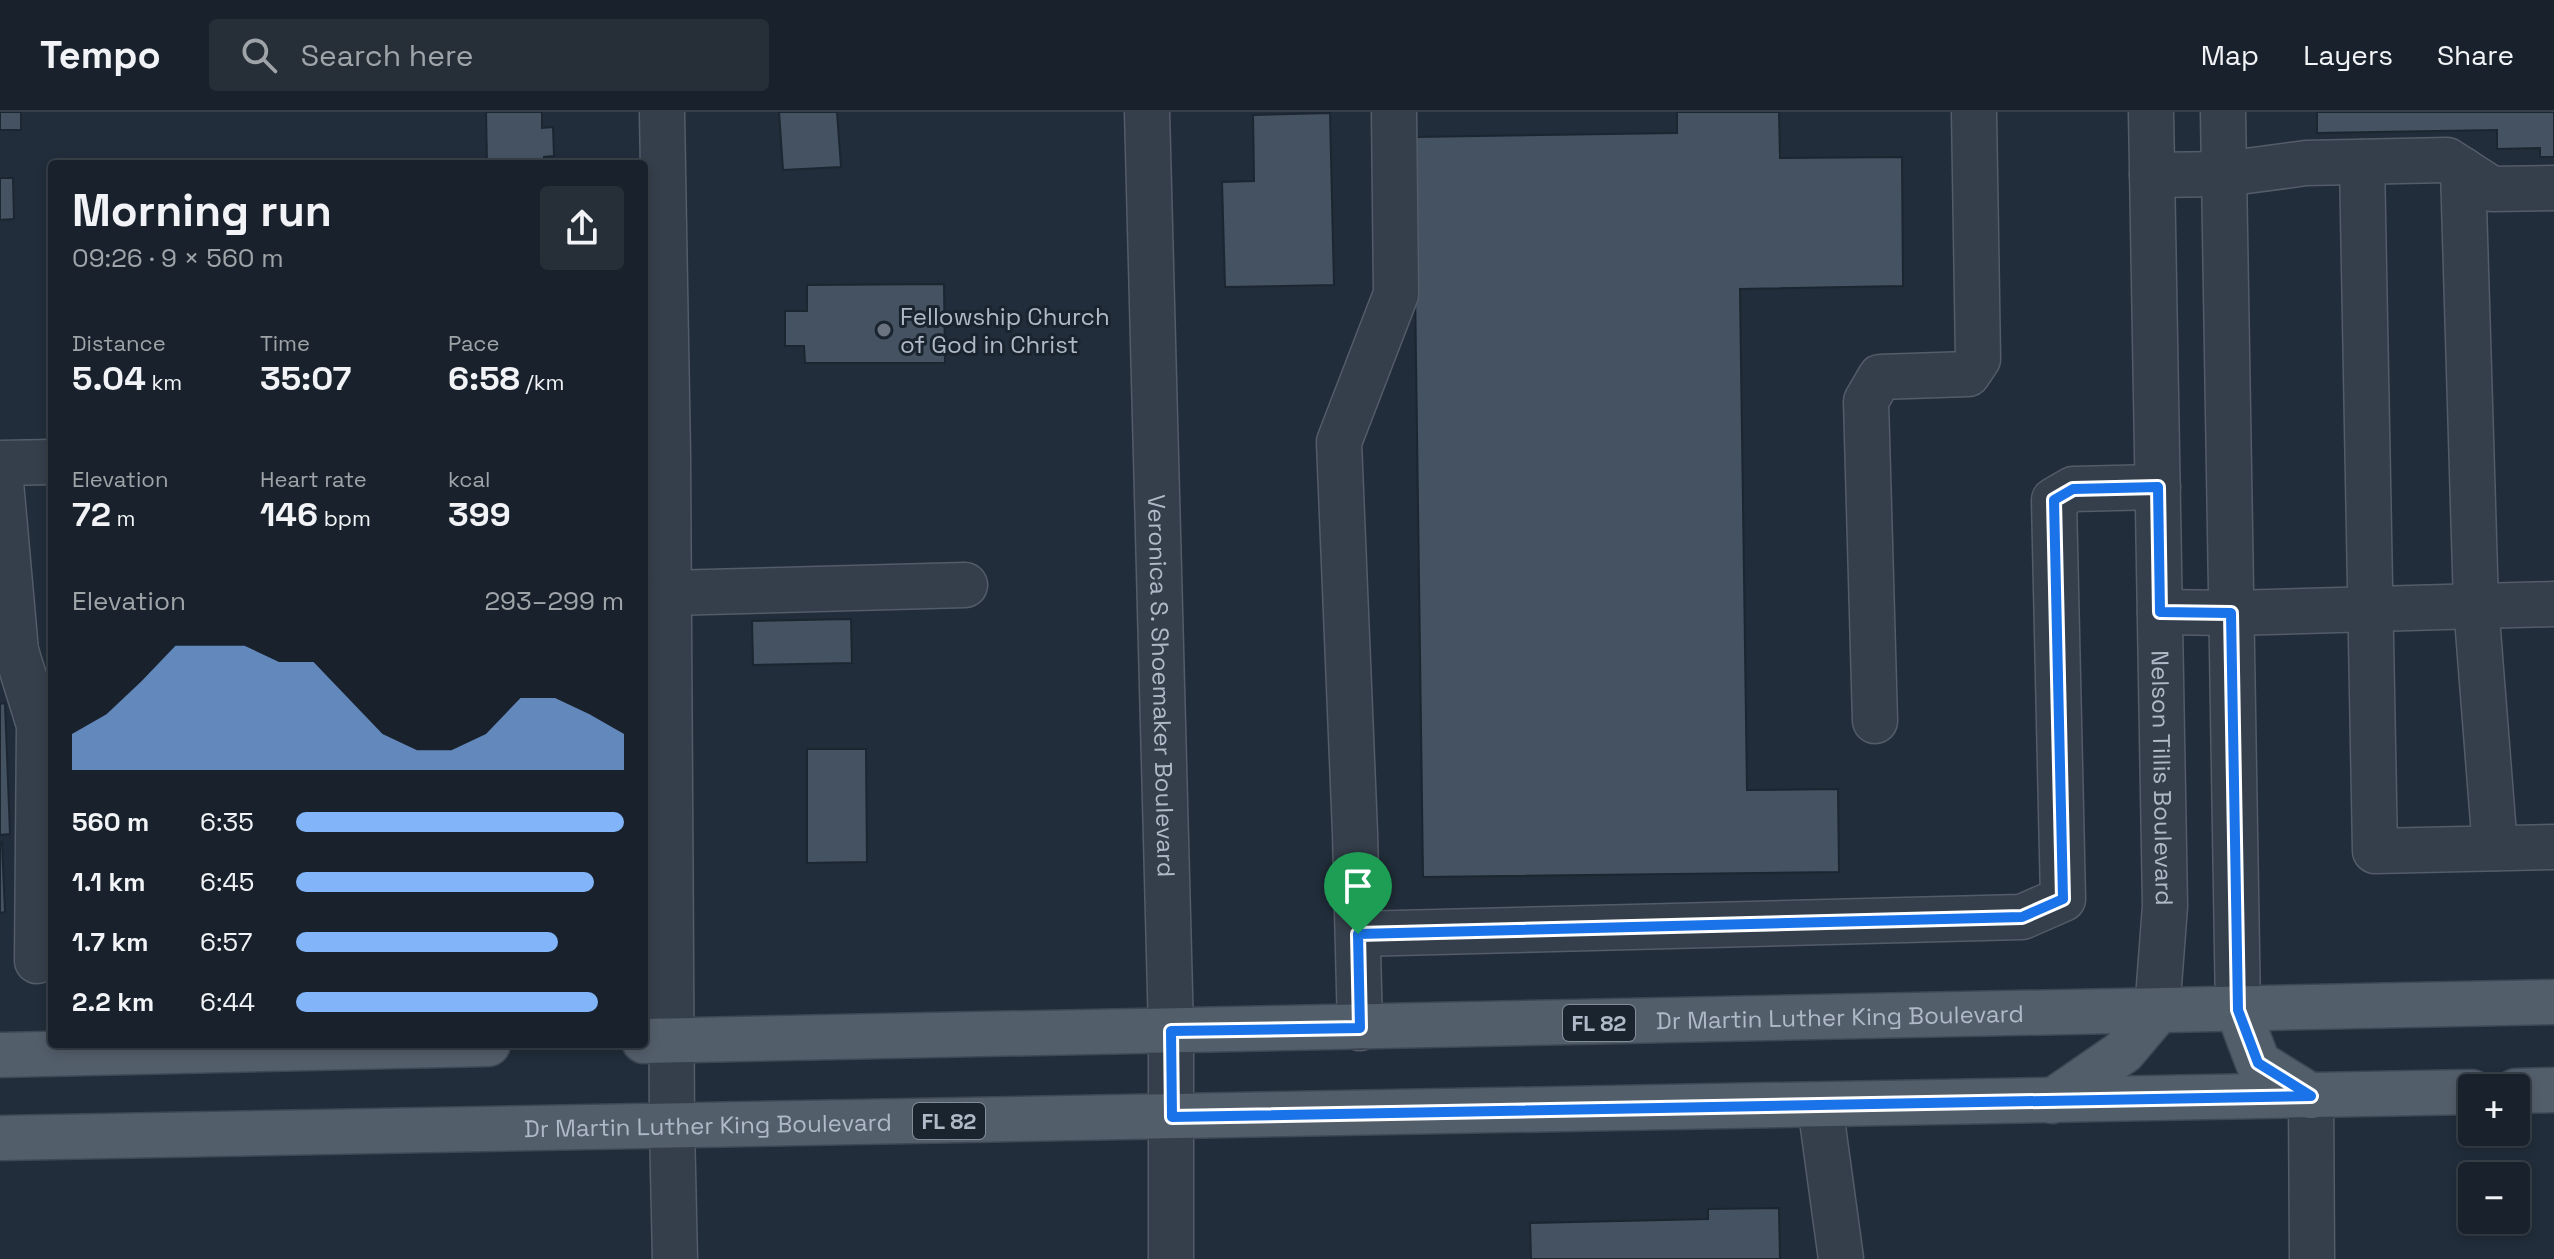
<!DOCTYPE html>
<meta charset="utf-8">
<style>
body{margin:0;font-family:"Space Grotesk",sans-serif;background:#262f38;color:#f1f3f6;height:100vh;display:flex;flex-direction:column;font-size:30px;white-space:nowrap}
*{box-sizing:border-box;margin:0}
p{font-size:26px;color:#9fa4a9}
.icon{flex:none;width:44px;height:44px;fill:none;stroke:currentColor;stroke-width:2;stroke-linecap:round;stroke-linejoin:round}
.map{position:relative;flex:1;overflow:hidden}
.panel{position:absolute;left:48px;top:48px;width:600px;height:888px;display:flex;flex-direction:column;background:#19222c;border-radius:8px;box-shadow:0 4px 12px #0003,0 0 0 2px #373f48}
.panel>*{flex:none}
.fabs{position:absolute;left:2458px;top:962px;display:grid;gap:16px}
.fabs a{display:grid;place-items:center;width:72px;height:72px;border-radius:8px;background:#19222c;box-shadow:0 4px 12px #0003,0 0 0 2px #373f48;font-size:40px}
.pin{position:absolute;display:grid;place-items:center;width:68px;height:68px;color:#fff;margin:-82px -34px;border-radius:50% 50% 50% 0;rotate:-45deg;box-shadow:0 0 8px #0007}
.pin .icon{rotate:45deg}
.round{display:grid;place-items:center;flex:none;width:84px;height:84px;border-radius:8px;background:#262f38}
.headline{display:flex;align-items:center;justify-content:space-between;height:136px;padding:0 24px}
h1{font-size:44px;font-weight:800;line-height:60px}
.metrics{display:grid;grid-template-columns:repeat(3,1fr);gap:12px;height:136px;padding:8px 24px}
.metrics div{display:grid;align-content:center}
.metrics b{font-size:34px;font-weight:800}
.metrics small{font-size:22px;font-weight:400}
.metrics p{font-size:22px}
.chart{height:224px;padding:16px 24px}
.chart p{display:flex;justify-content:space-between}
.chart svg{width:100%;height:144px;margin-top:8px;fill:#82b4fa;opacity:.7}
ul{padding:0 24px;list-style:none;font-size:26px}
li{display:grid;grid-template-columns:128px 96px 1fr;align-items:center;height:60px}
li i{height:20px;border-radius:10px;background:#82b4fa}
header{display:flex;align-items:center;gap:48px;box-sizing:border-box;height:112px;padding:0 40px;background:#19222c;border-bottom:2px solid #373f48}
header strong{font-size:38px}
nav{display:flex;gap:44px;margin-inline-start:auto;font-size:28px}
.search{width:560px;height:72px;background:#262f38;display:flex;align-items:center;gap:20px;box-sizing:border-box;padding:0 28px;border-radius:8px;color:#9fa4a9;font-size:30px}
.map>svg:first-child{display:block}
</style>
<header>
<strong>Tempo</strong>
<div class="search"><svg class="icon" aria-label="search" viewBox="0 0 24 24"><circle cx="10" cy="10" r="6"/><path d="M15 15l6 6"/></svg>Search here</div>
<nav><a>Map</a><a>Layers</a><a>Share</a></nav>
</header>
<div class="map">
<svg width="2554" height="1147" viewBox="0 0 2554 1147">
<rect width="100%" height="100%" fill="#212d3a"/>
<g fill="#445262" stroke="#1c2631" stroke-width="2">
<rect x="0" y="0" width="21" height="18"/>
<path d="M486 0H542V16L553 15 554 44 544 45V52H487Z"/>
<path d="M779 0H837L841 55 783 58Z"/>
<path d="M1677 0H1779L1780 46 1902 45 1903 174 1740 177 1747 678 1838 677 1839 760 1423 765 1413 25 1677 21Z"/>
<path d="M2317 0H2554V45H2540V36L2497 37V18L2317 21Z"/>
<path d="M1330 1 1334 173 1225 175 1222 70 1254 69 1253 3Z"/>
<path d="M0 66H13L14 107 0 108Z"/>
<path d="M944 172 945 251H805L804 234H785V199H807V173Z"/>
<path d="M48 406H52V473H50Z"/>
<path d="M851 507 852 551 753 553 752 509Z"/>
<path d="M5 591 10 722 0 723V592Z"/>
<path d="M807 637H866L867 750 807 751Z"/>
<path d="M2 730 5 800 0 801V731Z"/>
<path d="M1779 1096 1780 1147H1531L1530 1111 1708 1107V1097Z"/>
</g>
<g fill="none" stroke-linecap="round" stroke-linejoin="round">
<defs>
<g id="minor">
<path d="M662 0 668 344 672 1014 675 1147"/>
<path id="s1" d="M1147 0 1171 919V1147"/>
<path id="s2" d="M2151 0 2165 794 2157 900"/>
<path d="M2223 0 2238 898"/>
<path d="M2362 50 2375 739 2554 735"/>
<path d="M2463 58 2476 493 2495 736"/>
<path d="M2152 63 2224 62 2306 51 2447 48 2492 77 2554 76"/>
<path d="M0 351 52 350"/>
<path d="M0 359 16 539H0"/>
<path d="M669 481 965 473"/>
<path d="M2160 500 2231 501 2554 492"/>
<path d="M16 539 39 613 37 849"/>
<path d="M1875 609 1866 289 1880 265 1968 262 1978 247 1974 0"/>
<path d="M1358 822 2022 805 2063 787 2054 388 2073 377 2158 375"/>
<path d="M1360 916 1355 721 1339 330 1396 182 1394 0"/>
<path d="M2311 984 2312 1147"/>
<path d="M1820 993 1841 1147"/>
</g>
<g id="major">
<path d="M2238 898 2258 951 2311 984"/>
<path id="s3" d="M644 929 2554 890"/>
<path d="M0 943 488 932"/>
<path d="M2516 979 2554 978"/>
<path d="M2052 989 2123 940 2157 900"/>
<path id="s4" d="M0 1026 2472 980"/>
</g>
</defs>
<use href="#minor" stroke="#535c68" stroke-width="47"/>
<use href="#major" stroke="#3e4854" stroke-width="47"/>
<use href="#minor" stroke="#353f4b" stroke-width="44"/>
<use href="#major" stroke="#535e6b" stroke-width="44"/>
</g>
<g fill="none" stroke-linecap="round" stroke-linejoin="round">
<defs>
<path id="route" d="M2158 375 2160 500 2231 501 2238 898 2258 951 2311 984 1172 1005 1171 919 1360 916 1358 822 2022 805 2063 787 2054 388 2073 377Z"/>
</defs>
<use href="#route" stroke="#fff" stroke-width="16"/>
<use href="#route" stroke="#1a73e8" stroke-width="10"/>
</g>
<circle fill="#6b7280" stroke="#1a242f" stroke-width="3" cx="884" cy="218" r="8"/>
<g text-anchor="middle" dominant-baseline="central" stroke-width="6" stroke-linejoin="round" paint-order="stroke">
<g fill="#1a242f" stroke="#838c99" stroke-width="2">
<rect x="1563" y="893" width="72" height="36" rx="6"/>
<rect x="913" y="991" width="72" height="36" rx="6"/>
</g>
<g font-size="22" font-weight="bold" fill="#b0b9c7">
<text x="1599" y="911">FL 82</text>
<text x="949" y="1009">FL 82</text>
</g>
<g font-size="24" fill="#b0b9c7" stroke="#1a242f" text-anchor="start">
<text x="900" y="204">Fellowship Church<tspan x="900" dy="28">of God in Christ</tspan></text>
</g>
<g font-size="24" fill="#b0b9c7" stroke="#1a242f">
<text stroke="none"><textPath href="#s1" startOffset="574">Veronica S. Shoemaker Boulevard</textPath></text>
<text stroke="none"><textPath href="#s2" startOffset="666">Nelson Tillis Boulevard</textPath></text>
<text stroke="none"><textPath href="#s3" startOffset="1196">Dr Martin Luther King Boulevard</textPath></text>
<text stroke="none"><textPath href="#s4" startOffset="708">Dr Martin Luther King Boulevard</textPath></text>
</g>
</g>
</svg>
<div class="fabs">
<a>+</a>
<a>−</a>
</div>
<div class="pin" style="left:1358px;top:822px;background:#1e9e55"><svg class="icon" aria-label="arrive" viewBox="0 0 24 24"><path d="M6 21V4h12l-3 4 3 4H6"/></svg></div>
<section class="panel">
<div class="headline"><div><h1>Morning run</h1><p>09:26 · 9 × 560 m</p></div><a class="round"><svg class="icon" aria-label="share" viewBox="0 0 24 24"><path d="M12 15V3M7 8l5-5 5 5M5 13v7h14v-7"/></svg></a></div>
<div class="metrics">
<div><p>Distance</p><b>5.04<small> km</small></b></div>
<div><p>Time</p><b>35:07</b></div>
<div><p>Pace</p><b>6:58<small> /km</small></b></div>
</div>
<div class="metrics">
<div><p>Elevation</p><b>72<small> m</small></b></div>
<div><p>Heart rate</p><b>146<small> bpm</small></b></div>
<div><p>kcal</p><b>399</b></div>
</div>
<div class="chart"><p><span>Elevation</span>293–299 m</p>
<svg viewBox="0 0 160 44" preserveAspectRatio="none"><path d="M0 44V33L10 27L20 17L30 6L40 6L50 6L60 11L70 11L80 22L90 33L100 38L110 38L120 33L130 22L140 22L150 27L160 33V44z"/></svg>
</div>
<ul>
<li><b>560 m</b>6:35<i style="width:100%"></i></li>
<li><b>1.1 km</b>6:45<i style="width:91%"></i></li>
<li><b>1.7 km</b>6:57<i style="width:80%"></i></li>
<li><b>2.2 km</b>6:44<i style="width:92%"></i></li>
</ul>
</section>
</div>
